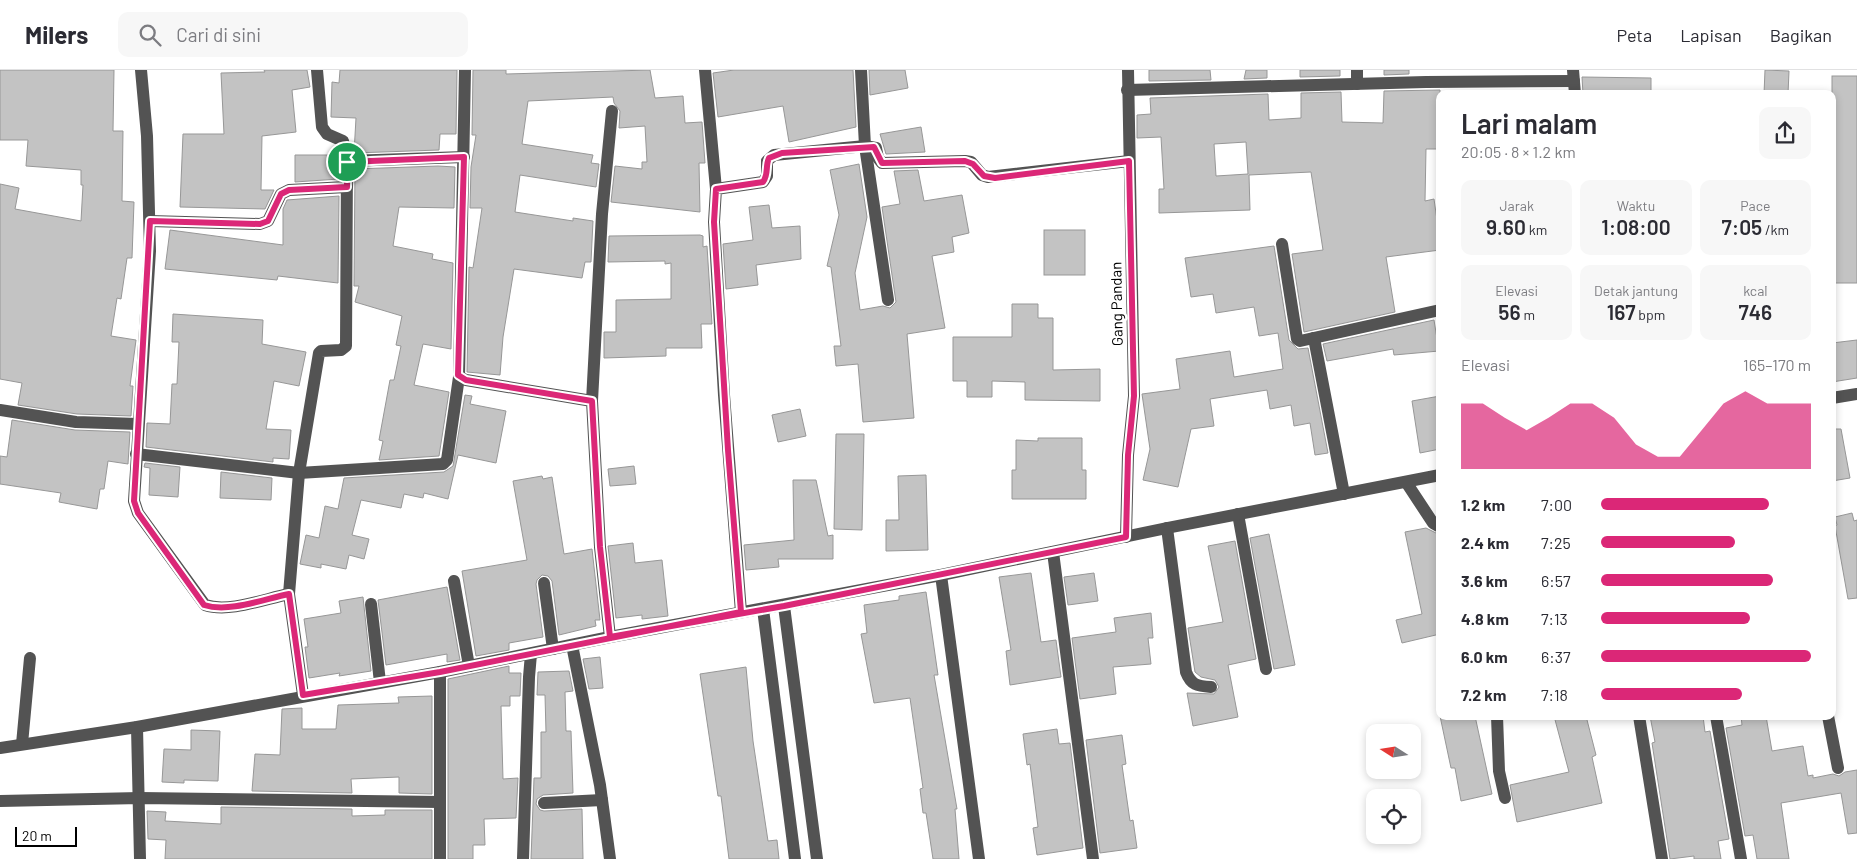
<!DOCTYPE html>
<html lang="id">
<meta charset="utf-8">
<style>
body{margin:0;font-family:Barlow,sans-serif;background:#f7f7f7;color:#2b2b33;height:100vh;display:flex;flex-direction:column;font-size:19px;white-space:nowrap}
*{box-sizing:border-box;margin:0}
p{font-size:16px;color:#7c7c81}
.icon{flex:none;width:28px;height:28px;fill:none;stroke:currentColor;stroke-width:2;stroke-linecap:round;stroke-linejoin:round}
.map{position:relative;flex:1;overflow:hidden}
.panel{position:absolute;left:1436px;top:20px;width:400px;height:630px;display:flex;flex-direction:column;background:#fff;border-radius:10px;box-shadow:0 2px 8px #0003}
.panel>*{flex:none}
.needle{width:32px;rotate:282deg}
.fabs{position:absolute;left:1366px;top:654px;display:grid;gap:10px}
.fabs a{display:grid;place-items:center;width:55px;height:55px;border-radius:10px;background:#fff;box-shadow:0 2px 8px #0003;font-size:25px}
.scale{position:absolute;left:15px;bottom:12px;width:62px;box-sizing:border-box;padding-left:5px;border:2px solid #000;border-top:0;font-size:14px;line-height:18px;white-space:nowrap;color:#000;-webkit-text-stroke:4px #fff;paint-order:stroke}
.pin{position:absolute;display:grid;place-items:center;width:42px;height:42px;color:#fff;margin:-21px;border:2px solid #fff;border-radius:50%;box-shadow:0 1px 5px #0007}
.round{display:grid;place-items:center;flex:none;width:52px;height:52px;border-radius:10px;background:#f7f7f7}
.summary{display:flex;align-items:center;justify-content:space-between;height:85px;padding:0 25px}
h1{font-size:28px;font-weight:600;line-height:38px}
.figures{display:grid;grid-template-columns:repeat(3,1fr);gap:8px;height:85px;padding:5px 25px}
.figures div{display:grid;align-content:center;border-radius:10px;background:#f7f7f7;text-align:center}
.figures b{font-size:21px;font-weight:600}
.figures small{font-size:14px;font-weight:400}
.figures p{font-size:14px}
.chart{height:140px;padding:10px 25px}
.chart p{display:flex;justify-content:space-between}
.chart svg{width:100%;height:90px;margin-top:5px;fill:#db2777;opacity:.7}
ul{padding:0 25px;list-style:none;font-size:16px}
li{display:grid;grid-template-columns:80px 60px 1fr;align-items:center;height:38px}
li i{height:12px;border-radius:6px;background:#db2777}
header{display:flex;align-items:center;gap:30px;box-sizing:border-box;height:70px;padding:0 25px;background:#fff;border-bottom:1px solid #e1e1e2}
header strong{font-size:24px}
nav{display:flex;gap:28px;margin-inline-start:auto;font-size:18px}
.search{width:350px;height:45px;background:#f7f7f7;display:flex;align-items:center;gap:12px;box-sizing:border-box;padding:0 18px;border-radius:10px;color:#7c7c81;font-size:19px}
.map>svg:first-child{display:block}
</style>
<header>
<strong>Milers</strong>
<div class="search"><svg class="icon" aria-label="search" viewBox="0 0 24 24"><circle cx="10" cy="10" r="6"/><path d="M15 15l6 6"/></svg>Cari di sini</div>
<nav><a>Peta</a><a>Lapisan</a><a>Bagikan</a></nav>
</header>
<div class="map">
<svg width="1857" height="789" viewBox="0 0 1857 789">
<rect width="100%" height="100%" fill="#fff"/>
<g fill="#c3c3c3" stroke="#979797" fill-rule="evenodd">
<path d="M0 0H114L113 61H123L122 131 134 132 132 188H127L121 229 117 228 111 266 136 270 130 316H133L131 346 77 344 18 335 22 313 0 309V114L19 118 15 139 81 151 83 115H81V100L26 96 28 70H0Z"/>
<path d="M264 0H307L310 17 292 20 296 62 262 66 261 120H274L265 139 180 137 183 64H224L221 3 265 2Z"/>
<path d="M340 0H457L456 64H440L439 80 354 83 356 48 331 47 332 12 339 13Z"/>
<path d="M473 0H506V4L650 0 655 28 683 26 685 53 702 52 705 93H699L700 142 611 132 615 96 642 99V92H647L645 56 619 58 620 41 614 33 613 27 528 31 522 74 593 85 591 93 599 94 596 117 520 105 515 142 573 151V148L593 151 591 192H585L582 208 514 199 503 267 500 305 467 302 469 197 473 198 482 138H470L471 97 476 65H472Z"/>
<path d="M734 0H853L856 57 789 72 783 36 718 47 713 3Z"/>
<path d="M869 0H905L908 18 870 25Z"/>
<path d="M1149 0H1210L1211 10 1149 11Z"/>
<path d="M1246 0H1267V8L1244 9Z"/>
<path d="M1300 0H1340V6L1300 7Z"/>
<path d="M1384 0H1409V4L1384 5Z"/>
<path d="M1765 0 1789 1 1788 24H1764Z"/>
<rect x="1832" y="6" width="25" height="207"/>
<path d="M1582 7 1651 8V24H1583Z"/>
<path d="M1440 20 1438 79H1426L1425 131 1434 129 1438 157 1440 156V180L1386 187 1395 242 1304 262 1292 184 1323 180 1311 102 1249 105 1250 140 1159 143V119H1164L1161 67 1137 68V45L1151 44 1150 28 1268 24 1269 50 1301 48V23L1341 22 1342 52 1383 53 1384 21ZM1246 72 1248 104 1216 106 1214 74Z"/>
<path d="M921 57 925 82 886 84 880 64Z"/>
<path d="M295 85H338L339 109 295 112Z"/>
<path d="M859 94 867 147 855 203 860 240 883 236 890 238 896 232 882 137 900 134 894 101 918 100 924 131 962 125 969 163 952 167 954 182 932 186 945 258 907 264 914 348 863 352 858 294 836 296 834 276H841L831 197 827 196 839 145 830 100Z"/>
<path d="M438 96 455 97 454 138 399 137 393 176 433 184 432 189 453 193 451 279 423 274 414 315 449 322 439 386 379 390 383 371 379 370 390 310H394L401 276 396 275 402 246 355 232 359 216H354L355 99Z"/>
<path d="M339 126 338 213 278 206 277 210 165 199 170 160 283 175V139L287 130Z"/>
<path d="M769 135 772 158 800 156 801 189 756 195 758 215 726 219 723 174 753 170 749 137Z"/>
<rect x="1044" y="160" width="41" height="45"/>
<path d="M700 165 703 166V177L707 176 712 254H701L702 278H666V286L604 288V262H616V230L671 229V193L665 194V191L608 192 609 166Z"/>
<path d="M1274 176 1289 270 1298 279 1308 278 1328 383 1315 385 1310 353 1294 356 1291 335 1270 339 1267 320 1210 329 1214 356 1191 359 1178 417 1143 410 1150 379 1142 324 1180 319 1176 289 1230 281 1234 307 1283 299 1278 263 1259 266 1254 237 1216 243 1213 224 1191 227 1185 188Z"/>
<path d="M1012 234H1038V248H1053V300L1100 299V331L1025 330V312L992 311V327H967V311H953V267H1012Z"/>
<path d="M173 244 263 250 262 274 306 282 299 316 274 311 266 359 291 360 289 389 273 388V392L146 377 147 353 170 354 172 314H177L179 272H172Z"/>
<path d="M1434 250 1439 281 1394 285 1393 279 1327 291 1323 274Z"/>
<path d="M1857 270V308L1832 312V273Z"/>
<path d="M465 325 472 326 470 334 506 341 496 393 458 385 448 429 424 423 423 428 404 424 401 438 361 430 352 465 369 469 364 489 349 485 346 499 321 494V498L300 494 306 465 319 468 325 436 338 439 344 408 444 402 453 396Z"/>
<path d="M1440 326V379L1420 383 1412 331Z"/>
<path d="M800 339 806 366 778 372 772 345Z"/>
<path d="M12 350 75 360 130 362 128 394 108 391 104 419H100L97 439 59 432 61 423 0 414V386L7 387Z"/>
<path d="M1832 359H1841L1850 408 1832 411Z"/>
<path d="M836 364H864L862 460 834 459Z"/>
<path d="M1038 368H1082V400H1086V429H1012V400H1016V370L1038 371Z"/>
<path d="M145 393 180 397 178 427 149 425 150 398 144 397Z"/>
<path d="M634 396 636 414 610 416 608 399Z"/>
<path d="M221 402 272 408 271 430 220 428Z"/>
<path d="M926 405 928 480 886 481V450H899L898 406Z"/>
<path d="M542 406 543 409 552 407 564 484 592 479 600 550H595L596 556 559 565 552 511 548 506 542 505 537 510 536 514 543 567 509 573V580L476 586 462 501 527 490 513 411Z"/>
<path d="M793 410H816L828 466 833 465V489H778L779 497 746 500 744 475 794 470Z"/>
<path d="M1852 443 1854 451 1857 450V528L1848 529 1835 456 1837 455 1835 447Z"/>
<path d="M1426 458 1440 465V564L1402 573 1396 550 1422 544 1405 462Z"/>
<path d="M1269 464 1295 595 1274 599 1250 468Z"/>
<path d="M1235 471 1256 589 1228 595 1238 647 1193 656 1187 623 1214 624 1219 617 1215 610 1201 607 1195 602 1188 558 1223 552 1208 476Z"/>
<path d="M633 473 635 493 662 490 668 546 642 549V545L616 548 608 476Z"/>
<path d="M1031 503 1041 572 1056 570 1061 607 1010 615 1006 581 1011 580 999 507Z"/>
<path d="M1094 503 1098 531 1068 535 1064 507Z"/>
<path d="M447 517 460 590 447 592V584L386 595 378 530Z"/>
<path d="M926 522 938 605H934L957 739H955L959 789H933L926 743H923L920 719 923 718 910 628 874 633 861 564 867 563 864 535 899 530V526Z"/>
<path d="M363 527 371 601 339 606 340 603 309 608 305 577H308L304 549 341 543 339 531Z"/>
<path d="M1151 543 1153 568H1148L1151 594 1113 597 1116 624 1080 629 1072 568 1116 562 1114 548Z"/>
<path d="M600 587 603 618 589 619 583 589Z"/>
<path d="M509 596V603H521L520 626H510V636H501L503 709 518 708 516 748 484 749 485 775H473V789H448V609Z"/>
<path d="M746 597 753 671 768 771 777 770 779 789H729L721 726H718L700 604Z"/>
<path d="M569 601 573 621 565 622 566 661H571L573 723 543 725 537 729 536 734 540 740 544 741 582 739 583 789H531L534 708H541V662H546L545 625H537L538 602Z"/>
<path d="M432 626V724L399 723V707L351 709 352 723 252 721 255 684 280 685 282 639 302 638V659H336L338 635 399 633 398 627Z"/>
<path d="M1440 646H1475L1492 724 1461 731 1455 698H1451Z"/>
<path d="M1554 646H1586L1596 685 1592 687 1602 733 1517 752 1510 715 1569 702Z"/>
<path d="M1650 646H1703L1705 662 1710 661 1729 769 1718 771 1721 789H1694V786L1670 789 1652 673 1655 672Z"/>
<path d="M1741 646H1766L1772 681 1803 676 1808 706 1813 705V708L1833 704 1839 706 1845 702 1857 700V763L1848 764 1841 723 1781 733 1789 789H1757L1753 765 1745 766 1726 658 1742 655Z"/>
<path d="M1057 659 1059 674 1070 673 1083 778 1037 785 1033 758 1038 757 1030 694 1027 695 1023 664Z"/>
<path d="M191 660 220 661 218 711 184 710V713L162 712 164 679 191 680Z"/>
<path d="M1122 665 1126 694 1122 695 1130 751 1133 750 1137 778 1100 783 1086 670Z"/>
<path d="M221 737 352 739V746L385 745V740H432V789H165L166 770 148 769 147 741 166 742 165 751 221 754Z"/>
</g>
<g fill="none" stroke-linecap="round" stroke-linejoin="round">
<g stroke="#535353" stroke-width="12">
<path d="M141 0 147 66 150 181 134 431 138 443 205 535C229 543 264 529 289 524"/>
<path d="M317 0 322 57 327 64 343 71 347 91"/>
<path d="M705 0 716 119"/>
<path d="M861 0 865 76 888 230"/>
<path d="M1357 0V14"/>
<path d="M1573 0 1575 24"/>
<path d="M1127 20 1426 12 1574 11"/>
<path d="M150 151 260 154 268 151 281 124 289 120 347 117"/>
<path d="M1282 174 1297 269 1300 271 1440 240"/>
<path d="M1314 268 1344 424"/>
<path d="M459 307 466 310 592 331 600 477 610 567"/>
<path d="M1832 328 1857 324"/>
<path d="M592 331 602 144 612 41"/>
<path d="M0 340 76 352 138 354"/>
<path d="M136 384 299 403 443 394 447 390 459 307 465 0"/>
<path d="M1406 412 1433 453 1440 457"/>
<path d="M1238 444 1266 599"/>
<path d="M1167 458 1186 602C1191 615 1197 616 1211 617"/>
<path d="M1126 467 1128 385 1134 326 1128 0"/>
<path d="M1053 482 1093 789"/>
<path d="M941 505 979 789"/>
<path d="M454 511 469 596"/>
<path d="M544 513 553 579"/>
<path d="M371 534 380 612"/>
<path d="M784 536 817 789"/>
<path d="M763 539 795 789"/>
<path d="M741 542 724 325 714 152 716 119 763 112 767 106V91L774 85 865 76 876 78 878 88 882 93 965 91 971 92 982 105 988 107 1129 91"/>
<path d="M572 575 600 715 610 789"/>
<path d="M303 625 289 524 299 403 319 283 321 281 341 280 346 276 347 91 464 87"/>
<path d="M1497 646 1499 701 1505 728"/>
<path d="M1639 646 1662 789"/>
<path d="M1716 646 1741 789"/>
<path d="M1828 646 1838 698"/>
<path d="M137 657 140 789"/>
<path d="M22 674 30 588"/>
<path d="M0 678 137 657 440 602 610 567 941 505 1167 458 1440 405"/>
<path d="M0 731 140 728 440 732"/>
<path d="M544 733 602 730"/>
<path d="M440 789V602"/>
<path d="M523 789 529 607 531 584"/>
</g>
</g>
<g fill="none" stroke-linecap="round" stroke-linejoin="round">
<defs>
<path id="route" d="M347 92V117L289 120 281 124 268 151 260 154 150 151 134 431 138 443 204 535C229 543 264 529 289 524L303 625 440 602 741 542 728 380 714 152 716 119 763 112C769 104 765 96 769 88L782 83 874 77 882 93 965 91 973 94 984 106 995 108 1129 91 1134 326 1128 385 1126 467 784 536 610 567 600 477 592 331 466 310 458 305 464 87 347 92"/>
</defs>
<use href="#route" stroke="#fff" stroke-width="10"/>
<use href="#route" stroke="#db2777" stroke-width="6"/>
</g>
<g text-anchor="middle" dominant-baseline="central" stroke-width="5" stroke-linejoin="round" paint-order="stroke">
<g font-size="15" fill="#000" stroke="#fff">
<text transform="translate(1116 234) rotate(-91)">Gang Pandan</text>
</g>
</g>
</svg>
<div class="fabs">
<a><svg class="needle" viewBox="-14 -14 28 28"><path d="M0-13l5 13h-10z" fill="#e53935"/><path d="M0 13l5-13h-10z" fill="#7c7c81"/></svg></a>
<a><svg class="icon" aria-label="locate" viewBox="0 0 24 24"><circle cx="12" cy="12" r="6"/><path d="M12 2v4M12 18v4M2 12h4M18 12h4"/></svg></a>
</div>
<div class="scale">20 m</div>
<div class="pin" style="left:347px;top:92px;background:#1e9e55"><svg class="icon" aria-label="arrive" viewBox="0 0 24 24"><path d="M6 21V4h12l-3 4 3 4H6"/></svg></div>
<section class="panel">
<div class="summary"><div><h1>Lari malam</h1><p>20:05 · 8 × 1.2 km</p></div><a class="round"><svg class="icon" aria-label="share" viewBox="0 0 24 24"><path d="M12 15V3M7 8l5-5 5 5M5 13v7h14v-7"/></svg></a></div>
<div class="figures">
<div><p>Jarak</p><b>9.60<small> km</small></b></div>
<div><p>Waktu</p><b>1:08:00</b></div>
<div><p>Pace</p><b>7:05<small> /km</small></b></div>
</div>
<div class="figures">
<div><p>Elevasi</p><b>56<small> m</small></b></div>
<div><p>Detak jantung</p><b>167<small> bpm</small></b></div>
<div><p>kcal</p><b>746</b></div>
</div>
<div class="chart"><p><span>Elevasi</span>165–170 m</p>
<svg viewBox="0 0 160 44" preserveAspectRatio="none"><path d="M0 44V12L10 12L20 19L30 25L40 19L50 12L60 12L70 19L80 32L90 38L100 38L110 25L120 12L130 6L140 12L150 12L160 12V44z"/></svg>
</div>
<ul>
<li><b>1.2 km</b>7:00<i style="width:80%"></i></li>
<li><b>2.4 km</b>7:25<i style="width:64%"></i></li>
<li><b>3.6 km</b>6:57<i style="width:82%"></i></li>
<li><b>4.8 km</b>7:13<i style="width:71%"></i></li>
<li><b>6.0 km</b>6:37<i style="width:100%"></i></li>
<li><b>7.2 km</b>7:18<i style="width:67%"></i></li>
</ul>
</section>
</div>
